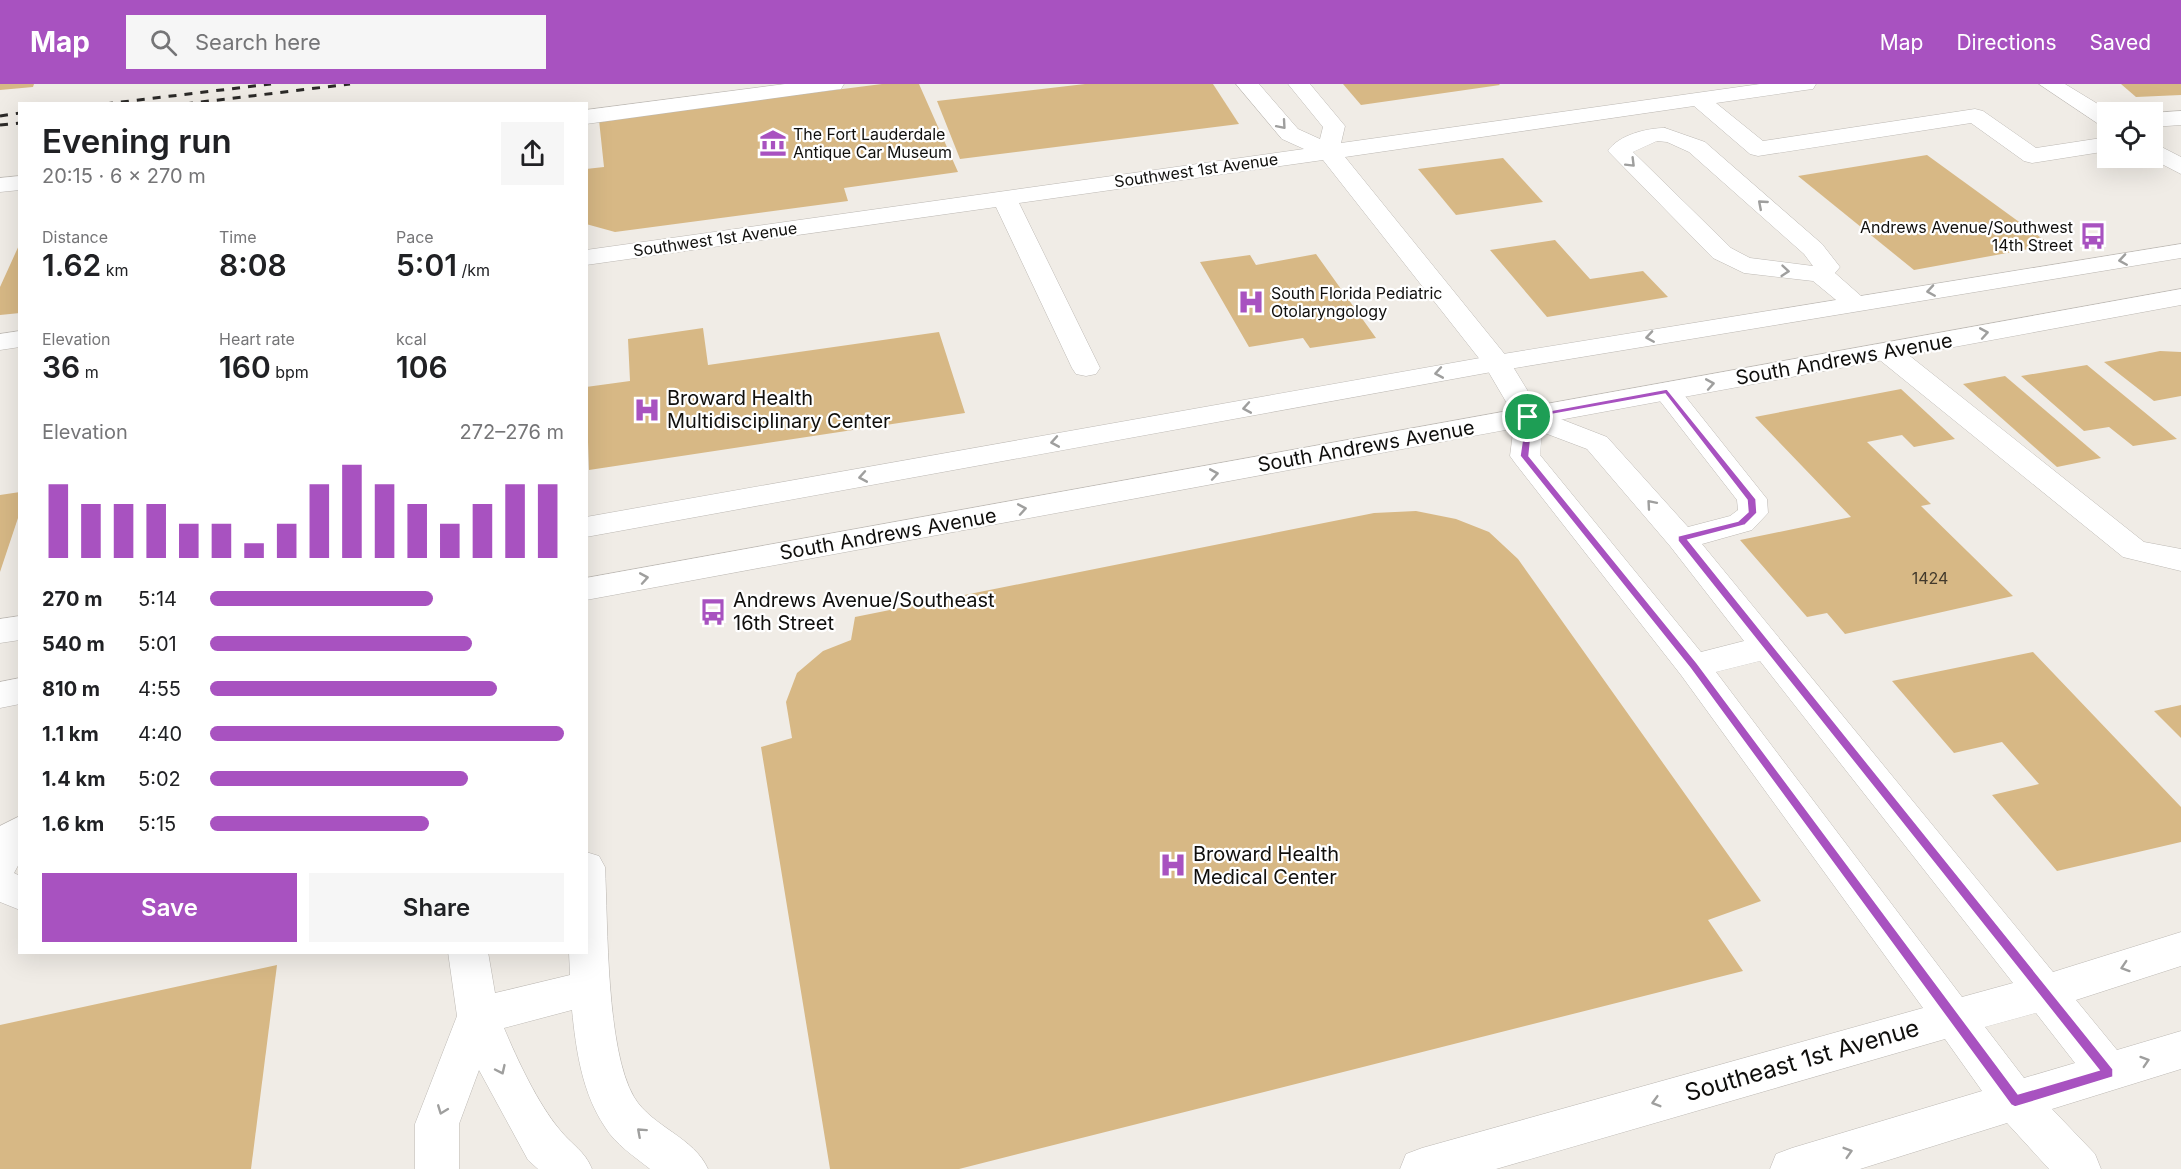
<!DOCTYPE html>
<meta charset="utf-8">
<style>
body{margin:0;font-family:Inter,sans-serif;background:#f6f6f6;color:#202124;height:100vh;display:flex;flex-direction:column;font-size:22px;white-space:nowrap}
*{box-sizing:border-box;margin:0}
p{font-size:20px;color:#757577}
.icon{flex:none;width:33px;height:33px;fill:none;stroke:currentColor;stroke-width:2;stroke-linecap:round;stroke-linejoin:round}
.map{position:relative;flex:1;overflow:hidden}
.side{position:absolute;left:18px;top:18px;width:570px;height:852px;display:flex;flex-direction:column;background:#fff;border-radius:0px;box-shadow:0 6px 24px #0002}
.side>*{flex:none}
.controls{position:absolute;left:2097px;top:18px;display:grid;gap:12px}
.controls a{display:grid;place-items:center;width:66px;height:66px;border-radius:0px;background:#fff;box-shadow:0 6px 24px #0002;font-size:30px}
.pin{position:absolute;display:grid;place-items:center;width:51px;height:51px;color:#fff;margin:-26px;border:3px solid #fff;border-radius:50%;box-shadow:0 2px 6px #0007}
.round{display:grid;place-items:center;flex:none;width:63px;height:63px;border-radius:0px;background:#f6f6f6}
.head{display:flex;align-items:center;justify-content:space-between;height:102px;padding:0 24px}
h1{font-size:33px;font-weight:600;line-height:45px}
.metrics{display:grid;grid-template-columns:repeat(3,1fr);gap:9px;height:102px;padding:6px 24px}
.metrics div{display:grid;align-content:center}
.metrics b{font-size:30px;font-weight:600}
.metrics small{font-size:16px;font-weight:400}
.metrics p{font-size:16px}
.chart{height:168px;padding:12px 24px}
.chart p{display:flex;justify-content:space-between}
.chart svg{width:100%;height:108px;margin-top:6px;stroke:#a852c0;stroke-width:6}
.primary-button{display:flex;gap:12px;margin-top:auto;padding:12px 24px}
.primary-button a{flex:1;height:69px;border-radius:0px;background:#a852c0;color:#fff;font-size:24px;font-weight:600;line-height:69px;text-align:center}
.primary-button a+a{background:#f6f6f6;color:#202124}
ul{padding:0 24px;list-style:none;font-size:20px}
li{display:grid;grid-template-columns:96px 72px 1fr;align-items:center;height:45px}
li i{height:15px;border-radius:8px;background:#a852c0}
header{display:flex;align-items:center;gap:36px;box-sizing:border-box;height:84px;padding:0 30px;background:#a852c0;color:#fff}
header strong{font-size:28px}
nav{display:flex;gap:33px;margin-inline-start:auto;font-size:21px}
.search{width:420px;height:54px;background:#f6f6f6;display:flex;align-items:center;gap:15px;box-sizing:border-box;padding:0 21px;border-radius:0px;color:#757577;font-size:22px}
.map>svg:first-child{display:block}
</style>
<header>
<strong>Map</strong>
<div class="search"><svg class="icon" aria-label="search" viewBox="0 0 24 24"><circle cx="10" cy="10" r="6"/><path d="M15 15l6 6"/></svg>Search here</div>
<nav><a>Map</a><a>Directions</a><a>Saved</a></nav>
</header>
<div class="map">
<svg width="2181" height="1085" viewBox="0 0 2181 1085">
<rect width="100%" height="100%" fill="#f0ece6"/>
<g fill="#d7b885">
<path d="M0 0H34L33 3 0 6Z"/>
<path d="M882 0H919L958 88 844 104 848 117 615 148 586 140V85L604 83 599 36Z"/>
<path d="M1085 0H1213L1239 40 960 75 937 17Z"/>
<path d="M1343 0H1499L1500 1 1361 21Z"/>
<path d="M2121 0H2181V11L2136 13Z"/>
<path d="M1927 71 2051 161 1914 186 1798 92Z"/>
<path d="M1503 74 1543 118 1456 131 1418 85Z"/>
<path d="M1555 156 1590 195 1643 187 1668 213 1547 233 1490 166Z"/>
<path d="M20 159V229L0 231V203Z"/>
<path d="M1316 170 1376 254 1310 264 1303 254 1249 263 1200 178 1250 171 1256 181Z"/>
<path d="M703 244 708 281 939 248 965 329 589 386 586 303 630 297 628 255Z"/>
<path d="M2160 267 2181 268V312L2154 317 2104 278Z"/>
<path d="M2087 281 2177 355 2133 362 2109 343 2084 347 2021 292Z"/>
<path d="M2005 292 2101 374 2057 383 1963 300Z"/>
<path d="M1901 305 1955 355 1914 363 1902 351 1867 358 1931 420 1921 422 2013 512 1845 550 1827 529 1807 533 1740 456 1851 433 1755 333Z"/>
<path d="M20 408V428L0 488V411Z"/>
<path d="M1416 427 1456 435 1489 448 1518 475 1761 817 1708 836 1743 887 959 1085H830L761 663 792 654 786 618 797 589 823 567 851 556 855 533 1374 429Z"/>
<path d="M2033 568 2181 723V758L2057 787 1992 711 2039 700 2002 658 1954 669 1892 597Z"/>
<path d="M2181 621V654L2154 627Z"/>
<path d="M277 881 251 1085H0V941Z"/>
</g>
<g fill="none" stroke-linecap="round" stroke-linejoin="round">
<defs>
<g id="minor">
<path d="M785 0H844L841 5 833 6 586 40V26Z"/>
<path d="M1236 0H1259L1298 45 1320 55 1323 43 1288 0H1310L1345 42 1341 59 1760 0H1816L1813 5 1805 6 1716 19 1763 57 1975 25 1983 27 2036 64 2108 53V67L2032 79 2024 77 1971 39 1758 72 1750 70 1694 22 1345 73 1507 273 1540 327 1607 353 1688 443 1730 432 1738 426 1737 416 1653 308 1657 302 1667 300 1677 302 1767 415 1768 429 1752 446 1702 460 2053 888 2181 848V882L2076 916 2117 966 2181 947V985L2052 1025 2095 1070 2101 1085H2049L2007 1039 1860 1085H1770L1776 1070 1792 1064 1982 1007 1945 955 1496 1085H1400L1406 1070 1422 1064 1923 924 1681 591 1515 379 1510 372 1515 333 1485 282 1323 76 1019 119 1100 284 1096 290 1086 292 1076 290 1072 284 996 123 586 181V166L1304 65 1282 55ZM1542 348 1587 365 1670 462 1744 557 1701 568 1540 371ZM1760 577 2013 899 1962 913 1716 588ZM2036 929 2075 979 2024 994 1985 943Z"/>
<path d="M2039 0H2065L2111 28H2108V43L2100 41Z"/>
<path d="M2181 27V41L2152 43V29Z"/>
<path d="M1665 44 1705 58 1822 160 1840 183 1835 189 1869 219 1865 225 1856 227 1847 225 1813 197 1744 189 1713 174 1608 67C1618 51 1647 44 1665 44ZM1657 57 1667 58 1689 68 1804 170 1813 182 1750 174 1731 164 1633 68Z"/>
<path d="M2152 58 2181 73V90L2150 74H2152Z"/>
<path d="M20 92V106L0 108V94Z"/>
<path d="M20 247V263L0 266V250Z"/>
<path d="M1886 259 1896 261 2144 458 2181 465V487L2123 473 1876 273 1872 267 1876 261Z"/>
<path d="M20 732V778L14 789 20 792V826L0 818V742Z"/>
<path d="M586 768 599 772 605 783C608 841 606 965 634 1013 652 1043 694 1053 708 1085H650C635 1073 615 1060 605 1043 582 1009 576 966 572 926L504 944C517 975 538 1020 560 1046 572 1061 585 1067 592 1085H538L528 1076 479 986 459 1040V1085H415V1040L457 932 448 868H488L495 909 570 891 569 868H586Z"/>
</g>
<g id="major">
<path d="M2181 160V174L1497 287 586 453V433L1497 271Z"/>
<path d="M2181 205V221L586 516V494Z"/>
<path d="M20 532V556L0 559V535Z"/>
<path d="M20 594V620L0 624V598Z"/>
</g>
</defs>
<use href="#minor" stroke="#bdb9b4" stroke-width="1"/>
<use href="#major" stroke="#bdb9b4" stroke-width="1"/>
<use href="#minor" fill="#fff" fill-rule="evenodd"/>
<use href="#major" fill="#fff" fill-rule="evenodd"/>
<g stroke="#2c2a28" stroke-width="3" stroke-dasharray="8 8" stroke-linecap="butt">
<path d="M105 20 271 0"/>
<path d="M185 20 350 0"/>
<path d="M0 32 20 29"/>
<path d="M0 41 20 39"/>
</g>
</g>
<defs><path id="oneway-chevron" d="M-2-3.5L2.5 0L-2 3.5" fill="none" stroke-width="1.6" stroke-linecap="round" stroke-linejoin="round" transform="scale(1.5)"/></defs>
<g stroke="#9f9f9e">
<use href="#oneway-chevron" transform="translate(1282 41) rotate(49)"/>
<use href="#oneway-chevron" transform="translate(1631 79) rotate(45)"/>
<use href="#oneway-chevron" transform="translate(1762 120) rotate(-139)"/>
<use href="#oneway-chevron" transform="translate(2123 176) rotate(171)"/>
<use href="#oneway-chevron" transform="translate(1785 187) rotate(5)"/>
<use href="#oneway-chevron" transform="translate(1931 207) rotate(171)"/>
<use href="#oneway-chevron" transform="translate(1984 249) rotate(-10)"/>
<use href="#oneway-chevron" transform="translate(1650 253) rotate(171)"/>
<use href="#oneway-chevron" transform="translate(1439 289) rotate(170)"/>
<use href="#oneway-chevron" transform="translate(1710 300) rotate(-10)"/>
<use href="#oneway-chevron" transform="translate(1247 324) rotate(170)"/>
<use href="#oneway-chevron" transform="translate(1055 358) rotate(170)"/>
<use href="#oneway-chevron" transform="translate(1214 390) rotate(-10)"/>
<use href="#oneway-chevron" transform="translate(863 393) rotate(170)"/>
<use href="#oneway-chevron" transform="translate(1651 420) rotate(-131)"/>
<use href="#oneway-chevron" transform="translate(1022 425) rotate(-10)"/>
<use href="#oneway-chevron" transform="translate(644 494) rotate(-10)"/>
<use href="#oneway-chevron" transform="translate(2125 883) rotate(162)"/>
<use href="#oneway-chevron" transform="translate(2145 977) rotate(-18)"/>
<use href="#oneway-chevron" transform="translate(501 986) rotate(65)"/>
<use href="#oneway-chevron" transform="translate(1656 1018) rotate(164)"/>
<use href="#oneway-chevron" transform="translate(442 1026) rotate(111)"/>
<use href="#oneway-chevron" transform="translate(641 1048) rotate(-138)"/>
<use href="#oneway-chevron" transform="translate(1848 1068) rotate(-17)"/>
</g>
<path fill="#a852c0" stroke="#fff" stroke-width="1.5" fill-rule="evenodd" d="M1667 305 1756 415 1757 429 1745 441 1688 456 2113 985V993L2015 1023 2011 1021 1690 584 1520 372 1526 331ZM1665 310 1747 416 1748 428 1738 437 1678 452V457L2099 986 2018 1010 1697 579 1529 372 1533 334Z"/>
<defs>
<symbol id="museum-bare" viewBox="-9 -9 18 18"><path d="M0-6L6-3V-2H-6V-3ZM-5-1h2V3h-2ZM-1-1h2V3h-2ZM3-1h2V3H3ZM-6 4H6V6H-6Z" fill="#a852c0" stroke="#fff" stroke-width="2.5" paint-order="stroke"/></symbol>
<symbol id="bus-bare" viewBox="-9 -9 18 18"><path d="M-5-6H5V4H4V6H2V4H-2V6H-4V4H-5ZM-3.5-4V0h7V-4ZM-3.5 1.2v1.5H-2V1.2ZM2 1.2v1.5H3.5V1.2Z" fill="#a852c0" stroke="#fff" stroke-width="2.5" paint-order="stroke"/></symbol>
<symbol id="hospital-bare" viewBox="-9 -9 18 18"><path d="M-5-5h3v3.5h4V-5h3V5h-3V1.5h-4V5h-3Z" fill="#a852c0" stroke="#fff" stroke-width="2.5" paint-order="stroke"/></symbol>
</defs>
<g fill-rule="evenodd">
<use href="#museum-bare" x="754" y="40" width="38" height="38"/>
<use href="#bus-bare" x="2074" y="133" width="38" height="38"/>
<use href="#hospital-bare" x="1232" y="199" width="38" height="38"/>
<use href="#hospital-bare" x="628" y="307" width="38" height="38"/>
<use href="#bus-bare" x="694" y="509" width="38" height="38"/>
<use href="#hospital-bare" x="1154" y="762" width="38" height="38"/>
</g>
<g text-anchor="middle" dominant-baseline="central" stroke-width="4.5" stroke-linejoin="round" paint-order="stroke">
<g font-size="16" fill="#100f0d" stroke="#fff" text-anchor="start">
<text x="793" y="50">The Fort Lauderdale<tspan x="793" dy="18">Antique Car Museum</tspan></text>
<text x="2073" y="143" text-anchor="end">Andrews Avenue/Southwest<tspan x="2073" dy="18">14th Street</tspan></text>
<text x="1271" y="209">South Florida Pediatric<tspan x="1271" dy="18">Otolaryngology</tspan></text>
</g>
<g font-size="16" fill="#100f0d" stroke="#fff">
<text transform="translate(1196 86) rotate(-8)">Southwest 1st Avenue</text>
<text transform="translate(715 155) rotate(-8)">Southwest 1st Avenue</text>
</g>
<g font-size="16" fill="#42392b">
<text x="1930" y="494">1424</text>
</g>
<g font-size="20" fill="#100f0d" stroke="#fff">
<text transform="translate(1844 275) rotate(-10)">South Andrews Avenue</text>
<text transform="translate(1366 362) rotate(-10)">South Andrews Avenue</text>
<text transform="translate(888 450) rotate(-10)">South Andrews Avenue</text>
</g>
<g font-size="20" fill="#100f0d" stroke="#fff" text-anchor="start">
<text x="667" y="314">Broward Health<tspan x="667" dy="23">Multidisciplinary Center</tspan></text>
<text x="733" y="516">Andrews Avenue/Southeast<tspan x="733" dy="23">16th Street</tspan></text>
<text x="1193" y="770">Broward Health<tspan x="1193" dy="23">Medical Center</tspan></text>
</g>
<g font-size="24" fill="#100f0d" stroke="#fff">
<text transform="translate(1802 976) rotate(-16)">Southeast 1st Avenue</text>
</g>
</g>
</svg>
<div class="controls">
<a><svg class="icon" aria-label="locate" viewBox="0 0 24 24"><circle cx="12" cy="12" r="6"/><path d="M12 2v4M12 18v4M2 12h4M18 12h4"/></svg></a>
</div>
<div class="pin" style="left:1528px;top:333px;background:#1e9e55"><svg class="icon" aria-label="arrive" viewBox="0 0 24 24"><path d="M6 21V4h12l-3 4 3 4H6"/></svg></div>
<section class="side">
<div class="head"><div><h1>Evening run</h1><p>20:15 · 6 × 270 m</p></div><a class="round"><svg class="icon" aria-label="share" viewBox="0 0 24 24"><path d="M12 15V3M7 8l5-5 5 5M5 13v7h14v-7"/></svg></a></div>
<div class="metrics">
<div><p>Distance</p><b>1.62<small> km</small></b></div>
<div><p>Time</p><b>8:08</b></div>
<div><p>Pace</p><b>5:01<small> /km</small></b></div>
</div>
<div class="metrics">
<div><p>Elevation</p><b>36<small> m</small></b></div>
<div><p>Heart rate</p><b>160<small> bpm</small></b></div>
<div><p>kcal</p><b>106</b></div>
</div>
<div class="chart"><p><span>Elevation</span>272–276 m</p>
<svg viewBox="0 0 160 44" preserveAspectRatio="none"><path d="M5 44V14M15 44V22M25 44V22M35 44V22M45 44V30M55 44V30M65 44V38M75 44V30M85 44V14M95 44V6M105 44V14M115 44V22M125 44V30M135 44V22M145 44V14M155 44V14"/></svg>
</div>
<ul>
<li><b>270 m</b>5:14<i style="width:63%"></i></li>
<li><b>540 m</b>5:01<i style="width:74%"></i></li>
<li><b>810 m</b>4:55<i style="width:81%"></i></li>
<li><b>1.1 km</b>4:40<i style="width:100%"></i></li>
<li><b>1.4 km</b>5:02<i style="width:73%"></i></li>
<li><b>1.6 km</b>5:15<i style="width:62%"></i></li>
</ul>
<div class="primary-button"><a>Save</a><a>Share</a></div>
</section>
</div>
